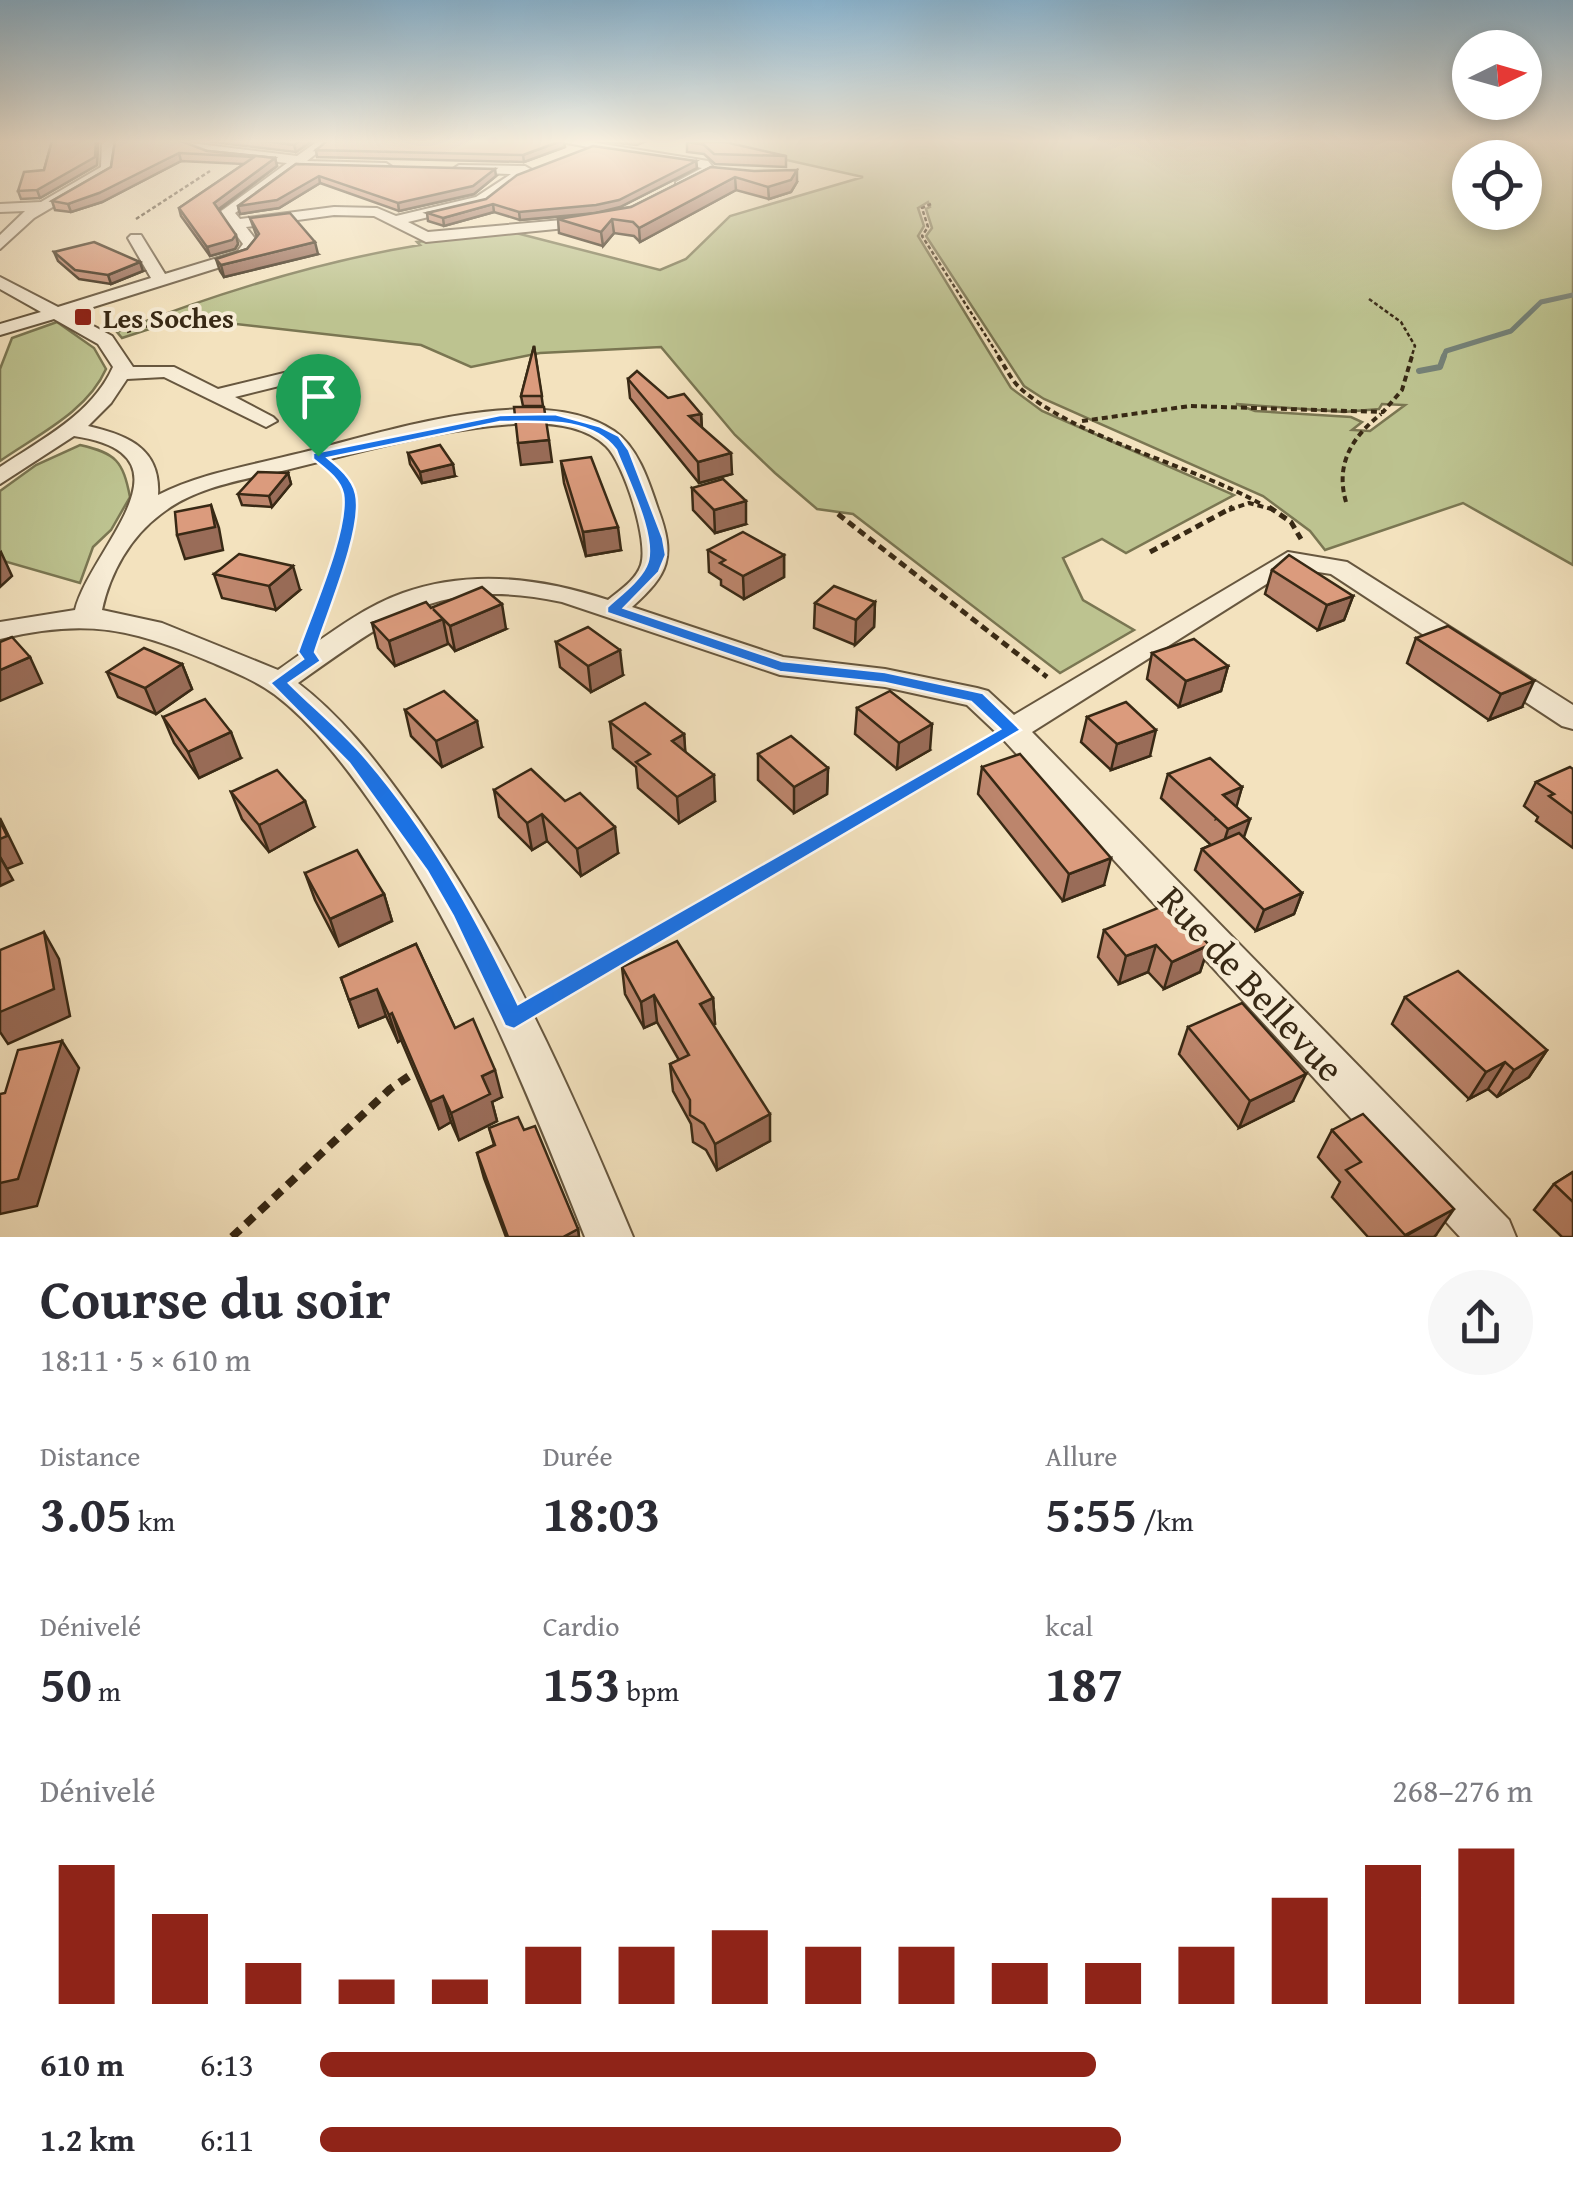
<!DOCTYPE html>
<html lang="fr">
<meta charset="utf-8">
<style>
body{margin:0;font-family:"Gentium Book Plus",serif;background:#f7f7f7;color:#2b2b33;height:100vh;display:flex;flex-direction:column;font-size:38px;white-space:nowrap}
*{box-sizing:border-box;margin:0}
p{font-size:32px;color:#7c7c81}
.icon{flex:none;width:55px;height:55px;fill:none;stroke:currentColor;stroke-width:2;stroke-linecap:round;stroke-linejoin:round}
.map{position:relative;height:1237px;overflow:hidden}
.drawer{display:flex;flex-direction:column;background:#fff;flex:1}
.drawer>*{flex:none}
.needle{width:65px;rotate:85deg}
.buttons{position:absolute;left:1452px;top:30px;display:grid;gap:20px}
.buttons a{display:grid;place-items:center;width:90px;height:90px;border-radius:50%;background:#fff;box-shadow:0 5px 15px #0003;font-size:50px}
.pin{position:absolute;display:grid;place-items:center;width:85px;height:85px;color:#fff;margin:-102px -42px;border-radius:50% 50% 50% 0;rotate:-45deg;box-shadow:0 0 10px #0007}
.pin .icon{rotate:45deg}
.round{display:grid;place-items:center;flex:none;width:105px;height:105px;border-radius:52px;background:#f7f7f7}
.summary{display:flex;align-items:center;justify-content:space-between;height:170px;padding:0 40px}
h1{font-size:55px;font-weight:800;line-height:75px}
.figures{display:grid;grid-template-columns:repeat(3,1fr);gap:15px;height:170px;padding:10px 40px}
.figures div{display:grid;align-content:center}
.figures b{font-size:50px;font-weight:800}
.figures small{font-size:28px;font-weight:400}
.figures p{font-size:28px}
.chart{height:280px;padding:20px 40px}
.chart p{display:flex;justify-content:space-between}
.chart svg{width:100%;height:180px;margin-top:10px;stroke:#8f2418;stroke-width:6}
ul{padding:0 40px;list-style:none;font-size:32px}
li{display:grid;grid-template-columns:160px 120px 1fr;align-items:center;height:75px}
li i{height:25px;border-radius:12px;background:#8f2418}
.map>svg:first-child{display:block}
</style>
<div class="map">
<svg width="1573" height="1237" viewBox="0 0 1573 1237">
<rect width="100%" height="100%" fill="#f3e2be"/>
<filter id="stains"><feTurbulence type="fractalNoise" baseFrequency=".002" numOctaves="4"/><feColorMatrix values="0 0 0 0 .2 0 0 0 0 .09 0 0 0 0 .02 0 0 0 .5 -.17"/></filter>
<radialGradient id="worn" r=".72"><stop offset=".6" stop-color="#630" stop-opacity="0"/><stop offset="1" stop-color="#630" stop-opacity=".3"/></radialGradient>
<g fill="#bdc390" stroke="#7a7652" stroke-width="2.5" fill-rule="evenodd">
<path d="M702 141H1573V565L1463 503 1325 550 1310 531 1263 496 1044 399 1024 386 926 236 932 228 926 209 930 207 928 202 918 208 924 226 918 236 1011 388 1042 411 1234 495 1126 553 1102 539 1063 558 1083 600 1134 630 1060 673 853 514 817 509 775 473 735 435 661 347 540 353 471 367 421 345 183 318 122 338 117 332C215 294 315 262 420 245L417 242 530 228 520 234 660 270 686 259 730 216 863 177ZM1470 158H1525V212H1470ZM1236 404 1344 412 1379 409 1382 404 1405 405 1370 431 1352 430 1362 422 1351 417 1255 411Z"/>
<path d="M57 322 94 348 106 369C87 412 37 435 0 461V369L12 338Z"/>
<path d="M80 445C116 453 123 461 130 497L111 530 93 547 80 583 0 560V491L36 465Z"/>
</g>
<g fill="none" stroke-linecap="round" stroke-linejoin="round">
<path stroke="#758177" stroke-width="5" d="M1443 358 1446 351 1511 331 1541 302 1573 295"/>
<path stroke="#758177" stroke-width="6" d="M1419 371 1440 367 1444 356"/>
<defs>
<g id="street">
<path d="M102 141H114L112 172 34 218 0 249V235L25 211 0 212V204L41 202 101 167Z"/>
<path d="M174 141 297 156 318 141H332L307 161 386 163 392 167 386 171 297 168 235 213 240 219 334 207 377 208 396 216 476 197 511 174 454 172 453 169 459 165 525 166 532 170 486 203 408 222 428 232 596 217 603 221 596 225 426 242 374 216 334 215 246 227 259 244 249 258 71 314 112 336 133 367H174L218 389 329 362 339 368 336 372 235 397 273 417 277 421 266 427 164 377 127 379 111 403 88 426C127 435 161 448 158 495 201 473 249 466 296 454 380 434 536 379 614 431 638 447 649 482 658 509 676 557 669 574 632 607L783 657 885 669 977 688 988 691 1014 715 1288 552 1347 562 1573 705V729L1562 726 1331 574 1292 568 1032 732 1509 1220 1516 1237H1460L1001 737 967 705 885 687 780 675 562 602C439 576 392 617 298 683 340 715 374 758 405 801 502 933 570 1086 633 1237H585C527 1091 468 944 379 814 349 771 316 726 274 694 253 679 229 670 206 660 128 627 83 619 0 639V622L75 610C91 547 201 455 74 436L0 484V467C42 439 92 414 113 367L98 344 54 319 0 335V324L41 312 0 289V277L58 307 151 278 128 238 131 235H141L165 274 237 252 243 244 220 212 287 163 210 155ZM532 423C558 424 586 427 606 446 624 463 649 542 641 565 636 580 620 590 608 600 542 578 470 569 403 593 358 609 317 643 278 670L162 623 102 610C110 573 130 537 161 514 199 484 252 479 298 467 376 448 451 426 532 423Z"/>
<path d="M556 141H584L708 161 716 171 681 189 676 188V182L702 168Z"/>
</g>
</defs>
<use href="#street" stroke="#67573f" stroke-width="4"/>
<g stroke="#382915" stroke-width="2.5" stroke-dasharray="4 2.5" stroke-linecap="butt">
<path d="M931 204 922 208 928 227 922 236 1000 358"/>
<path d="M136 219 210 171"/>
<path d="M1369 299 1401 322 1415 346 1411 358"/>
<path d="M127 332 187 315"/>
</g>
<g stroke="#382915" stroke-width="4" stroke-dasharray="6 4" stroke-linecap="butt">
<path d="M998 356C1005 366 1011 380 1020 388 1075 438 1192 465 1261 504"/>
<path d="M1082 421 1190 406 1383 412 1402 390 1412 356"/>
<path d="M337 472 350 492 351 510"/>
<path d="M1346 502C1335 464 1352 437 1381 414"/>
<path d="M1229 510 1249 503 1275 510"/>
</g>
<g stroke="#382915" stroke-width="5" stroke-dasharray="8 5" stroke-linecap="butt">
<path d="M1269 507 1291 522 1301 539"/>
<path d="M838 514 1047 677"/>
<path d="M1150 552 1233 507"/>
<path d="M314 626 352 507"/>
</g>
<path stroke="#382915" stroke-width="6" stroke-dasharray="9 6" stroke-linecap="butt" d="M654 938 987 745"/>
<g stroke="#382915" stroke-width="8" stroke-dasharray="11 8" stroke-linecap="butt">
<path d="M542 1003 658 936"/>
<path d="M232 1237 390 1089 418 1070"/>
</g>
<use href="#street" fill="#f7ecd5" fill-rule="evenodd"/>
</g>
<g fill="#bc856c" stroke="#382915" stroke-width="2.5">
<path d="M52 141H98L97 165 40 198 21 199 18 191 44 170Z"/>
<path d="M115 141 275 158 277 166 219 210 238 244 235 249 210 256 181 216 179 208 244 164 181 161 102 202 71 212 55 210 52 201 111 167Z"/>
<path d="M205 141H312L296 152Z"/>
<path d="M598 141H646L637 145Z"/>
<path d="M687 142 786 156V167L715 164 704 154 687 152Z"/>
<path d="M565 147 524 162 317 157 316 150Z"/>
<path d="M696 161 697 168 620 207 601 212 631 207 711 167 797 182 791 192 769 199 736 190 640 242 634 236 614 233 603 246 559 233 558 219 590 214 520 220 494 212 444 226 428 221 427 213Z"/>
<path d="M296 164 496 176 474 194 399 211 320 183 279 208 240 214 238 206Z"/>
<path d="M250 218 318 254 224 277 220 271 216 259 247 249 257 237Z"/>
<path d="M54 252 143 271 111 284 79 279 58 261Z"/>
<path d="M534 346 543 406H523L521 396Z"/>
<path d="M628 379 701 414 702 428 732 474 699 483 630 398Z"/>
<path d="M408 453 455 476 422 483 410 464Z"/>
<path d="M561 461 621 550 586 556 564 483Z"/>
<path d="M288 473 291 484 272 507 242 505 238 494Z"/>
<path d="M692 488 746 524 715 533 693 510Z"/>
<path d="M708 550 784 555V577L744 599 721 585V580L709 572Z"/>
<path d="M1272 570 1353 596 1344 620 1318 630 1265 594Z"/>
<path d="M214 574 300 590 276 610 222 598Z"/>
<path d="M875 602 874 627 855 645 814 628 815 603Z"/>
<path d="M431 608 506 629 455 651 448 643 395 666 378 648 372 623Z"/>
<path d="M1416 638 1522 707 1489 720 1407 663Z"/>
<path d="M556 642 623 675 591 692 560 667Z"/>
<path d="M1152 653 1228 666 1221 691 1179 707 1147 679Z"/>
<path d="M182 664 192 689 156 714 118 697 107 672Z"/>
<path d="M857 708 930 750 897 769 855 734Z"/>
<path d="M405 710 482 747 442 767 411 736Z"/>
<path d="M163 717 241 758 199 778 174 743Z"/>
<path d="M1087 717 1150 756 1111 770 1081 742Z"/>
<path d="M610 722 684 734 685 752 715 801 679 823 638 788 636 767 613 748Z"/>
<path d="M758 754 828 768 827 794 794 813 758 780Z"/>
<path d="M982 767 1104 885 1063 901 978 794Z"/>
<path d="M1573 769V848L1536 821 1538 817 1524 806 1536 782Z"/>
<path d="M1168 774 1242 787 1236 806 1244 838 1302 893 1294 914 1256 931 1195 870 1202 849 1211 845 1161 798Z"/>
<path d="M494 790 618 853 581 876 547 841 532 850 499 817Z"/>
<path d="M231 792 314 827 269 852 242 819Z"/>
<path d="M305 873 384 894 392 921 339 946 315 900Z"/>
<path d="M1104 930 1209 945 1200 972 1164 989 1148 972 1119 984 1098 957Z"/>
<path d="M416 944 455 1028 502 1097 492 1102 497 1121 459 1140 451 1122 439 1129 401 1040 398 1042 386 1016 359 1027 341 978Z"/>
<path d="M622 967 713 998 715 1024 713 1025 770 1141 717 1170 706 1150 693 1142 691 1124 673 1091 670 1064 679 1060 657 1022 644 1028 625 994Z"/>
<path d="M1405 997 1547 1050 1529 1077 1497 1097 1488 1089 1469 1099 1392 1024Z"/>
<path d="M1188 1027 1293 1101 1239 1128 1179 1054Z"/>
<path d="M489 1128 578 1229 579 1237H506L484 1178 477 1153 494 1145Z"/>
<path d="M1332 1130 1436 1235 1434 1237H1368L1332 1197 1340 1182 1318 1157Z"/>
<path d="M1573 1172V1237H1562L1534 1210 1554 1184Z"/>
</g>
<g fill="#996c58" stroke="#382915" stroke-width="2.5">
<path d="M96 141H98L97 165 40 198 37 190Z"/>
<path d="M299 141H312L296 152 294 145Z"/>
<path d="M561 141H564L565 147 524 162 523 155Z"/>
<path d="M179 153 181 161 102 202 71 212 68 204Z"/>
<path d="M275 158 277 166 216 211 214 203Z"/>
<path d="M696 161 697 168 620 207 596 213 520 220 519 212Z"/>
<path d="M495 169 496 176 474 194 399 211 398 203Z"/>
<path d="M797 170V182L791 192 769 199 768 187Z"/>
<path d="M319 176 320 183 279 208 240 214 238 206Z"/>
<path d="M735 177 736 190 640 242 639 228Z"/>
<path d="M493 204 494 212 444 226 443 218Z"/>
<path d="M612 219 614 233 603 246 601 232Z"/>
<path d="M236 235 238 244 235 249 210 256 207 247Z"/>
<path d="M315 242 318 254 224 277 221 265Z"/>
<path d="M140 262 143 271 111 284 108 275Z"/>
<path d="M701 414 702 434 689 416Z"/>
<path d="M549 440 552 462 521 465 518 443Z"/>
<path d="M731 453 732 474 699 483 698 462Z"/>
<path d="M453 464 455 476 422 483 420 472Z"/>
<path d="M288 473 291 484 272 507 269 496Z"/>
<path d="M746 501V524L715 533 714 510Z"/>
<path d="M211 505 219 528 223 550 185 559 177 535Z"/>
<path d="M618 527 621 550 586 556 583 532Z"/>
<path d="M1 552 12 576 0 587V553Z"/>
<path d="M784 555V577L744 599 743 576Z"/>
<path d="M293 566 300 590 276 610 269 586Z"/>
<path d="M1353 596 1344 620 1318 630 1327 605Z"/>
<path d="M875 602 874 627 855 645 856 620Z"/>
<path d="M502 604 506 629 455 651 450 626Z"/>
<path d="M443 619 448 644 395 666 389 641Z"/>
<path d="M620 650 623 675 591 692 588 666Z"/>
<path d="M30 657 42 683 0 701V670Z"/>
<path d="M182 664 192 689 156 714 145 688Z"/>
<path d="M1228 666 1221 691 1179 707 1186 681Z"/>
<path d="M1534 681 1522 707 1489 720 1501 694Z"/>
<path d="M477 721 482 747 442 767 436 741Z"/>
<path d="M932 724 930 750 897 769 899 743Z"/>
<path d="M1156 730 1150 756 1111 770 1117 744Z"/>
<path d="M231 732 241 758 199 778 188 752Z"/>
<path d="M684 734 686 760 672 741Z"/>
<path d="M828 768 827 794 794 813V787Z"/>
<path d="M714 775 715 801 679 823 677 797Z"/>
<path d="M1242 787 1235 812 1216 819 1223 795Z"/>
<path d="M305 801 314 827 269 852 259 825Z"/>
<path d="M542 814 547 841 532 850 527 823Z"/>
<path d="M0 818 22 863 7 869 0 857Z"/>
<path d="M1250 819 1242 843 1220 854 1228 829Z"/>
<path d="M615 827 618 853 581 876 577 849Z"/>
<path d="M0 857 13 880 0 886Z"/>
<path d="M1111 858 1104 885 1063 901 1069 874Z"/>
<path d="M1302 893 1294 914 1256 931 1264 910Z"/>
<path d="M384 894 392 921 339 946 330 919Z"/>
<path d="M44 932 59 959 70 1016 8 1044 0 1032V1012Z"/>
<path d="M1156 945 1148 972 1119 984 1126 956Z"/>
<path d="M1209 945 1200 972 1164 989 1172 962Z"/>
<path d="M377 989 386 1016 359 1027 349 1000Z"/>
<path d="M654 995 657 1022 644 1028 641 1002Z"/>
<path d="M713 998 715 1024 702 1031 700 1004Z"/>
<path d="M392 1013 401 1040 398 1042 389 1015Z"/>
<path d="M62 1041 79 1068 37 1206 0 1214V1183Z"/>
<path d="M1547 1050 1529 1077 1497 1097 1514 1070Z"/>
<path d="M1505 1062 1488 1089 1469 1099 1486 1072Z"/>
<path d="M495 1070 502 1097 492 1102 497 1121 459 1140 451 1113 482 1076Z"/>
<path d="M1306 1074 1293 1101 1239 1128 1250 1101Z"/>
<path d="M443 1096 451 1122 439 1129 430 1102Z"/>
<path d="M770 1114V1141L717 1170 715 1144Z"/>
<path d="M1454 1209 1436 1235 1434 1237H1404Z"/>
<path d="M578 1229 579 1237H563Z"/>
</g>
<g fill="#db9b7d" stroke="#382915" stroke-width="2.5">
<path d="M52 141H96L95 157 37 190 18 191 24 172 44 170Z"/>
<path d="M115 141H181L207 151 275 158 214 203 236 235 232 240 207 247 179 208 254 157 179 153 99 193 68 204 52 201 111 167Z"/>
<path d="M264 141H299L294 145Z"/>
<path d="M327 141H561L523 155 316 150Z"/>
<path d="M687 142H725L786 156 714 154 703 144Z"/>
<path d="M593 146 696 161 619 200 596 205 519 212 493 204 443 218 427 213 486 199 517 175Z"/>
<path d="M296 164 495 169 473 186 398 203 319 176 277 200 238 206Z"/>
<path d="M711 167 754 171 797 170 791 180 768 187 735 177 639 228 633 222 612 219 601 232 558 219 631 207Z"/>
<path d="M290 213 315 242 221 265 216 259 247 249 259 234 250 218Z"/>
<path d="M94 242 140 262 108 275 75 270 54 252Z"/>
<path d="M534 346 542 396H521Z"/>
<path d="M637 371 668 398 684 394 701 414 689 416 731 453 698 462 628 379Z"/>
<path d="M514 407H544L549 440 518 443Z"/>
<path d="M440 445 453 464 420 472 408 453Z"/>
<path d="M591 457 618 527 583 532 561 461Z"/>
<path d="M258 472 288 473 269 496 238 494Z"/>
<path d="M723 479 746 501 714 510 692 488Z"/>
<path d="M211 505 215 527 177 535 175 512Z"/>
<path d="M743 532 784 555 743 576 720 563 725 560 708 550Z"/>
<path d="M239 554 293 566 269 586 214 574Z"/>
<path d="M1289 555 1353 596 1327 605 1272 570Z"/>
<path d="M834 586 875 602 856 620 815 603Z"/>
<path d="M482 587 502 604 450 626 433 609 443 619 389 641 372 623 426 602 431 608Z"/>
<path d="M1448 626 1534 681 1501 694 1416 638Z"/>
<path d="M588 627 620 650 588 666 556 642Z"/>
<path d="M12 637 30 657 0 670V642Z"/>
<path d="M1194 639 1228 666 1186 681 1152 653Z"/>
<path d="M144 648 182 664 145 688 107 672Z"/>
<path d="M444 691 477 721 436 741 405 710Z"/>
<path d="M890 691 932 724 899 743 857 708Z"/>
<path d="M205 699 231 732 188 752 163 717Z"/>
<path d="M1126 702 1156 730 1117 744 1087 717Z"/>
<path d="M645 703 684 734 672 741 714 775 677 797 636 762 650 754 610 722Z"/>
<path d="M791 736 828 768 794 787 758 754Z"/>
<path d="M1020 754 1111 858 1069 874 982 767Z"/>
<path d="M1210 758 1242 787 1223 795 1250 819 1228 829 1168 774Z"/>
<path d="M1570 767 1573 769V814L1549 796 1554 794 1536 782Z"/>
<path d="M531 769 565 801 580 793 615 827 577 849 542 814 527 823 494 790Z"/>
<path d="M277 770 305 801 259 825 231 792Z"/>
<path d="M0 821 7 836 0 839Z"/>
<path d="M1239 833 1302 893 1264 910 1202 849Z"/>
<path d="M357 850 384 894 330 919 305 873Z"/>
<path d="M1170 903 1209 945 1172 962 1156 945 1126 956 1104 930Z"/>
<path d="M44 932 54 989 0 1012V950Z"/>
<path d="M677 941 713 998 700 1004 770 1114 715 1144 704 1124 690 1115V1100L670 1064 689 1055 654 995 641 1002 622 967Z"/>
<path d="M416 944 455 1028 473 1019 495 1070 482 1076 490 1094 451 1113 443 1096 430 1102 392 1013 389 1015 377 989 349 1000 341 978Z"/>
<path d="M1458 971 1547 1050 1514 1070 1505 1062 1486 1072 1405 997Z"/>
<path d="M1242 1003 1306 1074 1250 1101 1188 1027Z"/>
<path d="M62 1041 18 1179 0 1183V1094L5 1093 18 1050Z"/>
<path d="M1363 1114 1454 1209 1405 1235 1346 1170 1361 1162 1332 1130Z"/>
<path d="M518 1117 524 1130 535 1126 578 1229 563 1237H508L477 1153 495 1145 489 1128Z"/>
<path d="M1573 1172V1202L1554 1184Z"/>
</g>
<linearGradient id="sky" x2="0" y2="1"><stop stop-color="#8ab7d5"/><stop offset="0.45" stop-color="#faf2e2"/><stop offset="1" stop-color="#faf2e2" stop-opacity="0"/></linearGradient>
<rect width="1573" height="314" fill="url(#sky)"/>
<path fill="#1a73e8" stroke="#fff" stroke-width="2.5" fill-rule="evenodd" d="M555 414 599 426 619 436 629 450 663 538 666 555 659 572 624 608 782 661 885 672 983 693 1021 730 514 1029 505 1026 453 916 427 871 349 763 270 683 303 659 298 652C310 616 349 530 343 494 340 479 324 468 313 459V453L500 415ZM500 422C537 422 591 416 616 450 626 477 659 540 646 566 639 581 620 595 607 607V613L780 672 885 683 971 702 1000 729 518 1004C475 915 428 829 362 754 340 729 313 707 289 683L321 661 315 652C326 616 364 529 356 494 353 479 339 467 328 458Z"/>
<rect fill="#8f2418" stroke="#f7ecd5" stroke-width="4" x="73" y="307" width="20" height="20" rx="5"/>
<g text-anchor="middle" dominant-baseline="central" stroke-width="8" stroke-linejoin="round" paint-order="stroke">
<g font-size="28" font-weight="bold" fill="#382915" stroke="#f7ecd5" text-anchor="start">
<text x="103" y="317">Les Soches</text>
</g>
<g font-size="38" fill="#382915" stroke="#f7ecd5">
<text transform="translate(1252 983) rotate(47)">Rue de Bellevue</text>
</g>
</g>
<rect width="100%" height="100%" filter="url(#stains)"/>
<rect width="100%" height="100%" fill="url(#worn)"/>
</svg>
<div class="buttons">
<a><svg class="needle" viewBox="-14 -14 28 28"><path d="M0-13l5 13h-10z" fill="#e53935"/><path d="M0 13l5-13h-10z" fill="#7c7c81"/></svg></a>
<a><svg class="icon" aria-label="locate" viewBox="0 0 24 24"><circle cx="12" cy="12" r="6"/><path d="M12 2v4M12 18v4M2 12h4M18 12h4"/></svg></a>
</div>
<div class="pin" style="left:318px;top:456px;background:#1e9e55"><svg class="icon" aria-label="arrive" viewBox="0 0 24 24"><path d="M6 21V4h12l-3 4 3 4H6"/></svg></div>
</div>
<section class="drawer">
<div class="summary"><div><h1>Course du soir</h1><p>18:11 · 5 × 610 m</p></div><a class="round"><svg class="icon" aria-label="share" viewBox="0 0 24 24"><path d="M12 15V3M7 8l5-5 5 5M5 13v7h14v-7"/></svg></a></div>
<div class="figures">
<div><p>Distance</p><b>3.05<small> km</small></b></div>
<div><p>Durée</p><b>18:03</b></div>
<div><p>Allure</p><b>5:55<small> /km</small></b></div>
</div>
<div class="figures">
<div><p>Dénivelé</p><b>50<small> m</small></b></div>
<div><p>Cardio</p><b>153<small> bpm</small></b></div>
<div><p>kcal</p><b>187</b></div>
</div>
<div class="chart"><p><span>Dénivelé</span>268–276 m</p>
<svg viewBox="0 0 160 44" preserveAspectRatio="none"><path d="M5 44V10M15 44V22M25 44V34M35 44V38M45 44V38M55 44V30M65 44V30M75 44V26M85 44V30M95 44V30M105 44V34M115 44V34M125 44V30M135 44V18M145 44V10M155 44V6"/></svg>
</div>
<ul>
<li><b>610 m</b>6:13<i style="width:64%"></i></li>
<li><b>1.2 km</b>6:11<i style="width:66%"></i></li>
</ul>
</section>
